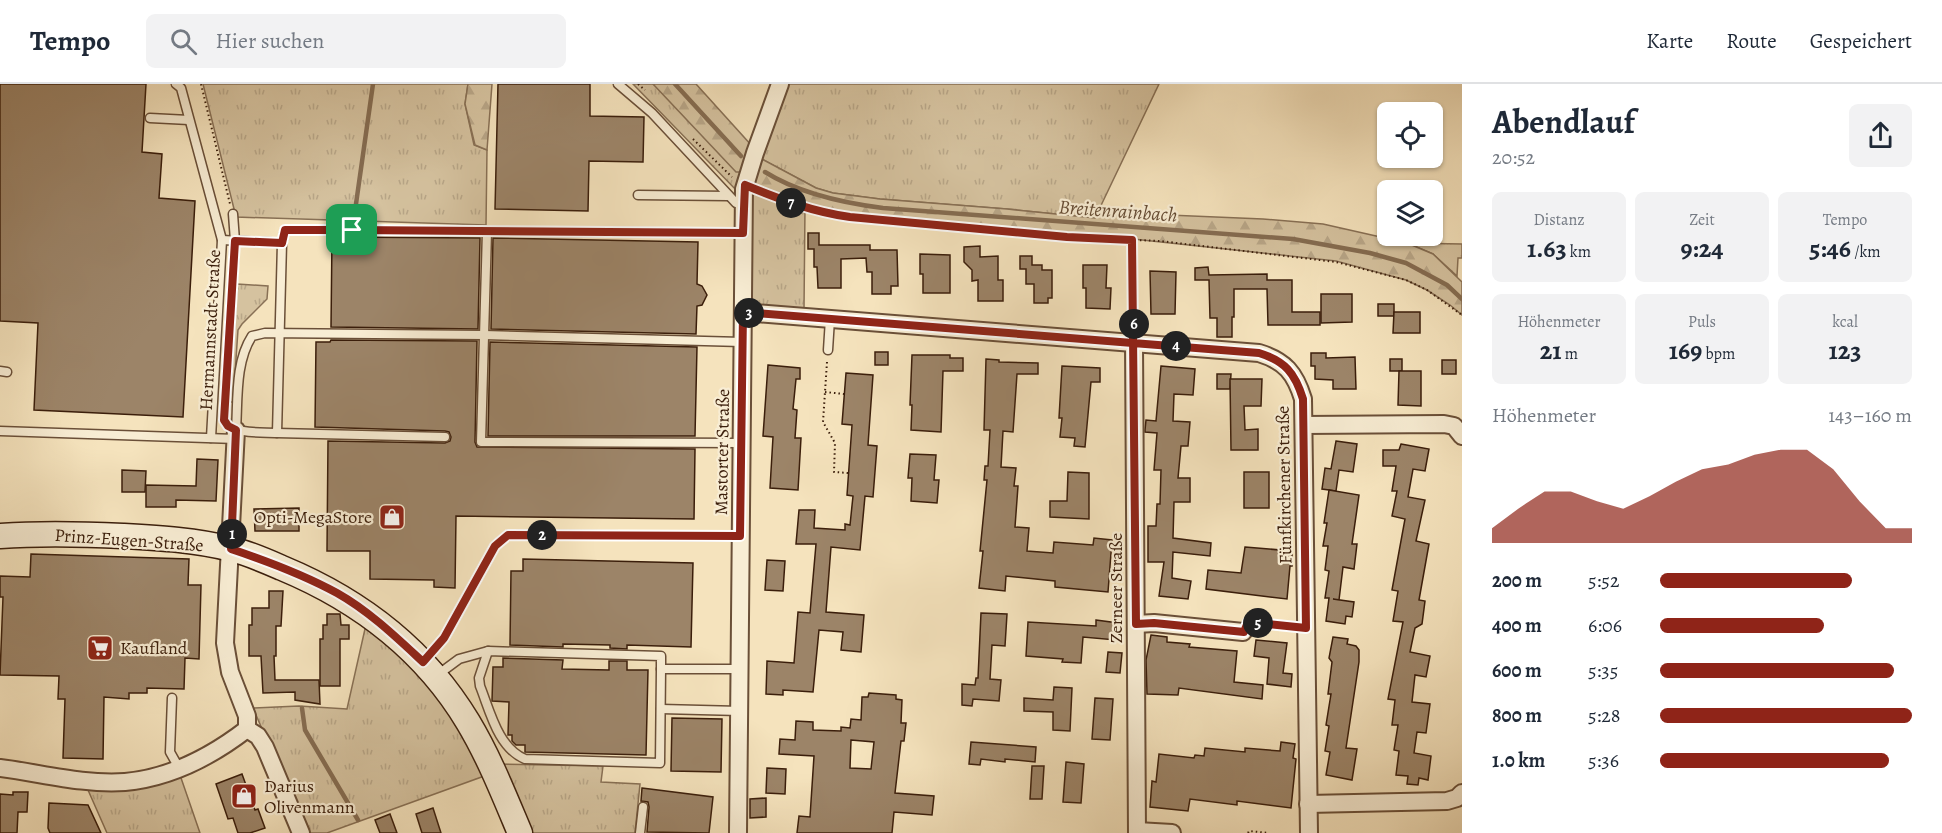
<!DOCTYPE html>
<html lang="de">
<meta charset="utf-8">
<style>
body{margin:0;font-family:Alegreya,serif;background:#f2f2f3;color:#1f2937;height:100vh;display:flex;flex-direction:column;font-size:22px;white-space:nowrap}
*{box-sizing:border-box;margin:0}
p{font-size:20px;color:#747a83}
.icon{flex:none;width:33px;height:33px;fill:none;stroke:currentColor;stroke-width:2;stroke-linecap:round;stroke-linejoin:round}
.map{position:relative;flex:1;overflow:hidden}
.panel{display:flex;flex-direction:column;background:#fff;width:480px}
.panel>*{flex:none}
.buttons{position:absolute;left:1377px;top:18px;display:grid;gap:12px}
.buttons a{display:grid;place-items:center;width:66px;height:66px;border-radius:9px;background:#fff;box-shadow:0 2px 4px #0004;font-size:30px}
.pin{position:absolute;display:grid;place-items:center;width:51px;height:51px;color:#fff;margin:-26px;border-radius:12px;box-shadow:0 3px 9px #0006}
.km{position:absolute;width:30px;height:30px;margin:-15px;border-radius:50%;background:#222;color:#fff;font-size:16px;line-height:30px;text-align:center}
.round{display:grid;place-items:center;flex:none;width:63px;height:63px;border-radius:9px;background:#f2f2f3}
.overview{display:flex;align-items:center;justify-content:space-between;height:102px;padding:0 30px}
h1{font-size:33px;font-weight:600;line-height:45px}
.figures{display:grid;grid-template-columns:repeat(3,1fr);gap:9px;height:102px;padding:6px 30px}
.figures div{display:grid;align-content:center;border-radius:9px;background:#f2f2f3;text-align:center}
.figures b{font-size:26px;font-weight:600}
.figures small{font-size:16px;font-weight:400}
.figures p{font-size:16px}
.chart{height:168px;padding:12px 30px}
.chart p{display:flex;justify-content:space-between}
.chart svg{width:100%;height:108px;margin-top:6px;fill:#8f2418;opacity:.7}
ul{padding:0 30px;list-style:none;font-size:20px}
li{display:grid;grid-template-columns:96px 72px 1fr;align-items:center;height:45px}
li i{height:15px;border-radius:8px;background:#8f2418}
header{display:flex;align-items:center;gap:36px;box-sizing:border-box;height:84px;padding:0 30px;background:#fff;border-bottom:2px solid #e0e1e3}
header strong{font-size:28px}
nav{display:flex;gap:33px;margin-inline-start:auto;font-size:21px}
.search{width:420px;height:54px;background:#f2f2f3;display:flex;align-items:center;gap:15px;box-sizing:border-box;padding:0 21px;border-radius:9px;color:#747a83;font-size:22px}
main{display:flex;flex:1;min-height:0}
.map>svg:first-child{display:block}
</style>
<header>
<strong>Tempo</strong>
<div class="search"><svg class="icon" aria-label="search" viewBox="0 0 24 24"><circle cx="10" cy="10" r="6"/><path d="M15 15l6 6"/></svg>Hier suchen</div>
<nav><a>Karte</a><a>Route</a><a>Gespeichert</a></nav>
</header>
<main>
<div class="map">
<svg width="1462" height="749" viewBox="0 0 1462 749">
<defs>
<pattern id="grass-tufts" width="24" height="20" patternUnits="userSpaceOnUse" patternTransform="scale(1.5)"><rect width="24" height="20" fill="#d5c29f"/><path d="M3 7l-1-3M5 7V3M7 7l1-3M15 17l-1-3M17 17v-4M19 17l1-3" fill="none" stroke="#b8a688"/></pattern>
<pattern id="forest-firs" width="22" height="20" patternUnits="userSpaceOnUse" patternTransform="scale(1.5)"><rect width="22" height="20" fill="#d5c29f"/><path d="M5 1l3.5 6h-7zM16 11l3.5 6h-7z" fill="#b8a688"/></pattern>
</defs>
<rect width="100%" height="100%" fill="#f5e3bd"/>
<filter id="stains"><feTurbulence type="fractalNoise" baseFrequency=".00333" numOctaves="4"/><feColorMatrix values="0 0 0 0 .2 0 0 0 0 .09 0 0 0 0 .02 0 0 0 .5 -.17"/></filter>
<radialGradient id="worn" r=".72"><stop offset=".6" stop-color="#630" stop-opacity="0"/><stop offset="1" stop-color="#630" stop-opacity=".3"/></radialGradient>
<g fill="url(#grass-tufts)" stroke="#887055" stroke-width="1.5">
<path d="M203 0H468L465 20 474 61 487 66 486 141 236 133Z"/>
<path d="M633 0H653L656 2 736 87 742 88 738 108Z"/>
<path d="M784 0H1159L1095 134 1007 125 880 115 833 109 816 104 758 73Z"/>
<path d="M749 104 805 123 804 225 761 222 747 210Z"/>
<path d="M1407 159 1462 160V174H1458L1457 192 1433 170Z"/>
<path d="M237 200 268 202 267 215 242 240 238 246 233 318H229Z"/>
<path d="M367 536 429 595 487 691 327 749H307L253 624 299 622 347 625Z"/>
<path d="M499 680 603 682 601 698 640 700 635 749H529Z"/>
<path d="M180 691 200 749H107L88 706 148 703Z"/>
</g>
<g fill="url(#forest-firs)" stroke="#887055" stroke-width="1.5">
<path d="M468 0H492L487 66 475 61 465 20Z"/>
<path d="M653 0H696L752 62 742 88H736Z"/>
<path d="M758 73 816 104 833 109 880 115 1007 125 1095 134 1098 128 1263 135 1323 140 1407 159 1433 170 1462 198V231L1450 221 1427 206 1406 196 1336 177 1133 155 1067 153 827 130 749 104Z"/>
</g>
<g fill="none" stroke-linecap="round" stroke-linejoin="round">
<g stroke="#856c51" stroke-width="4.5">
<path d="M675 0 741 72"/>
<path d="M765 88C800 110 843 119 883 124L1293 155 1370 169 1406 179 1447 201 1462 215"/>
<path d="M354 134 373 0"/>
<path d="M302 624 305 646 358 736"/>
</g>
</g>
<g fill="#9c8468" stroke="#3b1e0b" stroke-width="1.5" fill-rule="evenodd">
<path d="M0 0H146L142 68 162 70 159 114 195 117 183 333 34 326 38 239 0 237Z"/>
<path d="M498 0H590V32L644 33 643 78 589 77 588 127 495 125Z"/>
<path d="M808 149H819V161H870V166H897L898 202H891V210H872V188H867L866 174 841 175V204H818L817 183H814V165H808Z"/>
<path d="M332 153 480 154 478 245 331 243Z"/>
<path d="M493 154 698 158 697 200 702 202 707 211 702 221 697 222 696 250 491 245Z"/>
<path d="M980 162V173L998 172V196H1003V217H978V196L972 197V186L964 178V163Z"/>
<path d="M920 170 950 171V209H923V190H920Z"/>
<path d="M1020 172H1032V181H1042V186H1052V214H1048V219H1034V200H1026V185H1020Z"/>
<path d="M1083 181H1107L1106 204H1111L1110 225 1086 224V204H1083Z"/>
<path d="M1208 183 1209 191 1267 190V196H1292V228H1320V241H1268L1267 205H1234V233H1232V253H1217V234H1210L1209 196H1195V184Z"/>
<path d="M1150 187 1176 188 1175 230H1151Z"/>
<path d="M1321 210H1352V238L1321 239Z"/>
<rect x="1378" y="220" width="16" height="12"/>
<path d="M1394 228H1420V249H1393Z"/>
<path d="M331 256 477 257 475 358 477 363 695 365 694 435 456 432 455 504 434 503V496L370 495V467H327L328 357 445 359 450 357 451 353 449 348 445 347 315 343 316 258H330Z"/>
<path d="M490 258 697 263 695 352H488Z"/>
<rect x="875" y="268" width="13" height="13"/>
<path d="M1311 269H1326V274L1355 273 1356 305H1333V296L1315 295V282H1311Z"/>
<path d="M912 271H950V274H963V287H943L941 348 911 346 912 321H910Z"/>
<path d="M986 275 999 276V278L1038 279V290H1017L1013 348 1003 347 1001 383 1016 384 1014 402H1018L1015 443 1029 444 1027 467 1053 469 1054 458 1093 461 1094 454 1112 456 1108 508 1055 503V497L1006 492 1005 507 979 504 983 467H980L987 396H984L985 382H988L990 346H984Z"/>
<rect x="1390" y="275" width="12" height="12"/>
<rect x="1442" y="276" width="14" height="14"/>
<path d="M768 281 800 284V295H796L793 325 797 326 795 354H801L798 406 770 404 773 353 763 352Z"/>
<path d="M1062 282 1100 284V298H1091L1085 363 1074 362 1075 354 1060 353 1062 334H1059Z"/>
<path d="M1161 282 1195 285 1193 311 1174 310 1173 337 1190 338 1188 362H1181L1178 394H1190V418H1174L1173 454 1211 459 1210 472 1173 468 1172 494 1191 497 1188 515 1159 512 1164 478H1148V442H1156L1157 420H1160L1161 386H1154L1157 349 1145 348V346L1146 336 1156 337Z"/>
<path d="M1399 287H1421V322L1398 321Z"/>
<path d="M846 289 873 291 868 361 877 362 873 413 865 412 860 466 831 463 826 528 864 531 861 568 841 566 843 548 819 546 813 608 783 606V611L766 610 767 577 794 579 798 528 810 529 816 460H796L799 426H815L814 444 845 446V440L850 441 853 412 847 411 852 341 842 340Z"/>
<path d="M1217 290H1231L1230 305H1217Z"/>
<path d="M1230 295H1262L1261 322H1244L1245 346 1258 345V366H1231Z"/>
<path d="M1336 357 1357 360 1353 388 1339 386 1336 407 1322 405 1325 384 1331 385Z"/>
<path d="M1401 360 1429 365 1425 387 1413 385 1408 413 1425 416 1416 457 1429 460 1419 516 1425 517 1422 540 1415 544 1410 568 1430 572 1426 593 1415 591 1412 618 1430 620 1426 649 1417 648 1414 669 1431 672 1428 696 1419 694 1418 701 1407 700 1408 692 1396 691 1399 667 1394 666 1398 641H1392L1395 616 1388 615 1403 538 1393 537 1398 507 1392 506 1405 435 1392 432 1397 407H1392L1396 382H1383V366H1399Z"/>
<path d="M910 370 936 371 934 396H939L937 419 911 417 912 394H908Z"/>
<path d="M197 375 218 376 216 417 176 416V423H146V401L196 402Z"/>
<path d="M122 386 146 387 145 408H122Z"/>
<path d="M1068 388 1089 389V435L1050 433V417H1067Z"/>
<rect x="1244" y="388" width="25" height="36"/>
<path d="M1329 406 1359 411 1352 460H1357L1354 485 1343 483 1339 516 1333 515 1354 518 1352 533 1346 532 1345 540 1326 537 1329 514H1325L1329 487 1325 486 1328 462H1323L1327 439H1324Z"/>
<path d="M299 424V447H255L254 425Z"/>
<path d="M1245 463 1292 467V482H1290L1287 515 1206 505 1208 486 1241 489Z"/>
<path d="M31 470 189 475 188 501H201L199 575 185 574 184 605 147 604V609H129V615L104 613 103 675 63 674 65 615H58L59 592 0 591 3 513H0V492L30 493Z"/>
<path d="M523 475 693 479 691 563 627 561V565L610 564V561L563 560V563L510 561 511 487H523Z"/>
<path d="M767 476 785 477 783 507 765 506Z"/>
<path d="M269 507H283L281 542H276V572H274L275 596H319L320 620 295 616V608L263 609 261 572H249V541H252V524H269Z"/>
<path d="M981 529 1007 530 1005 562 992 561 990 595 1001 596 999 617 973 615 972 622 962 621V600L975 601 976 594H978Z"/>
<path d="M327 530H340L341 541H349V555H340V602H320V555H323V541H327Z"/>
<path d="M1096 536 1118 539 1116 556 1083 553 1081 579 1062 578 1063 575 1026 572 1028 538 1096 542Z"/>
<path d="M1151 551 1167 553V558L1190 560 1189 563 1237 567 1234 598 1263 601 1262 615 1179 604 1178 611 1147 610 1146 576Z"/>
<path d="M1333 553 1348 555 1347 560 1356 562 1359 566V578L1346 664 1357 665 1352 696 1326 691 1330 668 1325 667 1329 642 1326 641 1331 610H1328L1332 578 1329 574Z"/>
<path d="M1256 556 1287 559 1283 589 1292 590 1291 603 1267 600 1269 574 1254 572Z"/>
<path d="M1108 568 1122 569 1120 589 1106 588Z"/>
<path d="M503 574 563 576 562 585 609 586V577H627V586H648L646 671 525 668V661H516L512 657V651H508L509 618 492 617 493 583H503Z"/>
<path d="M1054 603 1072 604 1070 647 1053 646V628L1024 627V614L1053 616Z"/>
<path d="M869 609 896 611V615L902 616 901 639H906L904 657H901L895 709 934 712 932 731 894 728 892 749H797L799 732 810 733 814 672 779 670 780 655 795 656 796 637 813 638V646L841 647V643L850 644 851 635 861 636 862 613H868ZM851 656 874 658 871 685 850 684Z"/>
<path d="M1095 614 1113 615 1110 656 1092 655Z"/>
<path d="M672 634 722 635 721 688 671 687Z"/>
<path d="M971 658 1036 663 1035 678 1005 675V678L981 675 980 681 969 680Z"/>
<path d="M1281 658 1295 660 1293 674 1296 675 1291 724 1237 717V721L1190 715 1188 727 1150 723 1152 697 1156 698 1159 670 1194 674 1195 671 1204 672 1205 664 1245 668V664L1280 667Z"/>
<path d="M1066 678 1084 680 1081 719 1063 718Z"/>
<path d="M1032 682H1044L1042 715H1030Z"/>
<path d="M767 684 786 685 785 710 766 709Z"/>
<path d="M242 690 255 726 258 725 265 744 250 749H238L233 734 228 735 216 700Z"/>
<path d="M642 704 713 713 709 749 647 748 649 723 648 718 641 717Z"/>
<path d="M13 708H28L27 728H18L17 749H0V710L13 711Z"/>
<path d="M766 714V733L750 734V715Z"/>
<path d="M49 719 88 721 101 749H50L48 744Z"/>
<path d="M433 724 441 749H422L416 730Z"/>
<path d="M390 730 397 749H380L375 736Z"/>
</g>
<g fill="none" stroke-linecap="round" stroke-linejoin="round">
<defs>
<g id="lane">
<path d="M176 0 181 4 222 156 211 354"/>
<path d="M618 0 652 29 736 119 744 120"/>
<path d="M150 34 189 36"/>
<path d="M638 111 728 112"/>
<path d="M233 130 235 157 224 336C235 351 260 348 277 349L282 159 285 146 743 149"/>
<path d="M487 147 481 358 741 359"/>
<path d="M222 156 282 159"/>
<path d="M828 266 830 235"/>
<path d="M0 287 7 288"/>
<path d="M236 346C238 316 235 278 252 252L265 249 484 251 742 258"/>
<path d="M0 347 236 355"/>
<path d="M277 349 445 353"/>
<path d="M488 567 479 594 480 602C490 627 498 664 525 675L660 679 661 585"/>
<path d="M423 578 444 554 495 462 508 451 740 452"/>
<path d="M436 592 459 575 488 567 661 572V585H740"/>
<path d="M172 614 170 668 179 684"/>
<path d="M661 625 740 627"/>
<path d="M640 749 643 723"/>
</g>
<g id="street">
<path d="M743 228 1259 269C1285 277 1295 289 1303 315L1309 749"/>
<path d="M1134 259 1137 749"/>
<path d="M1304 341 1444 340 1454 342 1462 352"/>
<path d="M236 346 225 559 230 588 247 632V645"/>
<path d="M1136 540 1154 539 1243 548"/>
<path d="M247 645 258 652 265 663 301 749"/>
<path d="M0 684C41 689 83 701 125 698 169 694 212 672 247 645"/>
<path d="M1308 720 1447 717 1457 714 1462 709"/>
<path d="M1137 747 1172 749"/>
<path d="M738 749 744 105 755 69 780 0"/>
</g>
<path id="secondary" d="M0 452C41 449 82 450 123 452 159 454 196 456 231 465 248 469 266 477 282 484 359 516 424 565 468 638 489 673 504 711 520 749"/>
</defs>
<use href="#lane" stroke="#6a4f38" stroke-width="11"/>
<use href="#street" stroke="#6a4f38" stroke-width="20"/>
<use href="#secondary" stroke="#3b1e0b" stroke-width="27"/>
<g stroke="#3b1e0b" stroke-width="2" stroke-dasharray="1.5 3" stroke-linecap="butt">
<path d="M201 0 230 120"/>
<path d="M638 0 645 6"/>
<path d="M693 55 732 93"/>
<path d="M758 107 793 120 826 130 876 137 973 143 1067 153 1160 157 1336 178 1406 196 1427 206 1462 231"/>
<path d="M1132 156 1134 243"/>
<path d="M827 278 823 338 835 359 834 388 848 389"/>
<path d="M825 308 844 310"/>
<path d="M1255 539 1291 542"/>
<path d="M1248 749 1249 747 1269 749"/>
</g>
<use href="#lane" stroke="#f8edd4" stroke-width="8"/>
<use href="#street" stroke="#f8edd4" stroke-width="16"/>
<use href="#secondary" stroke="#f8edd4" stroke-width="24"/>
</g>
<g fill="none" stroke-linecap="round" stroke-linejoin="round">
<defs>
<path id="route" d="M352 146H285L282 159 235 157 224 336 228 342 236 346 231 465C267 477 304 491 337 509 369 527 396 553 423 578L444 554 495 462 508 451 740 452 743 228 1259 269C1285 277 1295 289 1303 315L1306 544 1248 538 1244 548 1154 539 1136 540 1132 156 1067 153 850 133C813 128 779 115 745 101L743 149 352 146"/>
</defs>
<use href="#route" stroke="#fff" stroke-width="12"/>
<use href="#route" stroke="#8f2418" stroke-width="8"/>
</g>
<defs>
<symbol id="shop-square" viewBox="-11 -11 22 22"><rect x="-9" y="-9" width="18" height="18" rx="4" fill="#8f2418" stroke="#f8edd4"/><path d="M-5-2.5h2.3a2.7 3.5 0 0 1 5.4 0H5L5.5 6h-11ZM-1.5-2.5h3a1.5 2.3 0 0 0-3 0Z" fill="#fff"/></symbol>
<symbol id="supermarket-square" viewBox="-11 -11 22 22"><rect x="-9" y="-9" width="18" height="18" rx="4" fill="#8f2418" stroke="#f8edd4"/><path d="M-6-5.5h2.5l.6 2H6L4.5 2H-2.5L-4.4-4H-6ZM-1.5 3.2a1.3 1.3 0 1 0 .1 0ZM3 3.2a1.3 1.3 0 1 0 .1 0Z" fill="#fff"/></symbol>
</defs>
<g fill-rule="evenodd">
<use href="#shop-square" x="377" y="418" width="30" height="30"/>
<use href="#supermarket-square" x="85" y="549" width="30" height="30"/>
<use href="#shop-square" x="229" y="697" width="30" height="30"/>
</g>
<g text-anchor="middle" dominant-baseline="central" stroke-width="4.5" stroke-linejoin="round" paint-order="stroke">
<g font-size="18" fill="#3b1e0b" stroke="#f8edd4">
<text transform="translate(210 246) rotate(-87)">Hermannstadt Straße</text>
<text transform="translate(722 368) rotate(-89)">Mastorter Straße</text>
<text transform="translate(1284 401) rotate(-91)">Fünfkirchener Straße</text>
<text transform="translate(129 456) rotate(4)">Prinz-Eugen-Straße</text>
<text transform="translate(1116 504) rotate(-90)">Zerneer Straße</text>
</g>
<g font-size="18" fill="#3b1e0b" stroke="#f8edd4" text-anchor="start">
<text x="372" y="433" text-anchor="end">Opti-MegaStore</text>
<text x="120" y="564">Kaufland</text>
<text x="264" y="702">Darius<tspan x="264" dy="21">Olivenmann</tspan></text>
</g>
<g font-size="20" font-style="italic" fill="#664c34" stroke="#f8edd4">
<text transform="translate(1118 127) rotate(4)">Breitenrainbach</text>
</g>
</g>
<rect width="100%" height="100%" filter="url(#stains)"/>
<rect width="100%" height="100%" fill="url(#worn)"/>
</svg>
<div class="buttons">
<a><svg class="icon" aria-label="locate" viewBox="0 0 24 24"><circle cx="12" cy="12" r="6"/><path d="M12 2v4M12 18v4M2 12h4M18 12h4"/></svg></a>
<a><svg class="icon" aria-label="layers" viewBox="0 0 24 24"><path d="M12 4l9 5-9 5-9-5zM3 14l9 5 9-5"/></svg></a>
</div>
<div class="pin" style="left:352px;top:146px;background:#1e9e55"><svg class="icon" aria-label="arrive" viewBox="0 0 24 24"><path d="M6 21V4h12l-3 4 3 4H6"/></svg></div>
<b class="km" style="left:232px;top:450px">1</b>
<b class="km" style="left:542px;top:451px">2</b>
<b class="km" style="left:749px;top:229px">3</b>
<b class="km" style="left:1176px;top:262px">4</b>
<b class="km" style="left:1258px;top:539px">5</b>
<b class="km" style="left:1134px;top:240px">6</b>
<b class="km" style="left:791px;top:119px">7</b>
</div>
<section class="panel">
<div class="overview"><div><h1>Abendlauf</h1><p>20:52</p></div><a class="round"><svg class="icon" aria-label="share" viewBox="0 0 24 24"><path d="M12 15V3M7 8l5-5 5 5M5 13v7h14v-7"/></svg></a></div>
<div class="figures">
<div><p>Distanz</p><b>1.63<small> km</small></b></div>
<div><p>Zeit</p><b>9:24</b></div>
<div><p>Tempo</p><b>5:46<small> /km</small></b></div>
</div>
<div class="figures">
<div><p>Höhenmeter</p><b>21<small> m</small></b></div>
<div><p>Puls</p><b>169<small> bpm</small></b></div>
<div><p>kcal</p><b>123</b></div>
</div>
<div class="chart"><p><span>Höhenmeter</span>143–160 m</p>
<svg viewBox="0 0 160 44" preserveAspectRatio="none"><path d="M0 44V38L10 30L20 23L30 23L40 27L50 30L60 25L70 19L80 14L90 12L100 8L110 6L120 6L130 14L140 27L150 38L160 38V44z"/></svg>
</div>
<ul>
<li><b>200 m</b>5:52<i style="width:76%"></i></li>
<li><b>400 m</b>6:06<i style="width:65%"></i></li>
<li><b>600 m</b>5:35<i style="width:93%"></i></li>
<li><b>800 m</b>5:28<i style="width:100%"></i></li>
<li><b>1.0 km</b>5:36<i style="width:91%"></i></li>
</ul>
</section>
</main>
